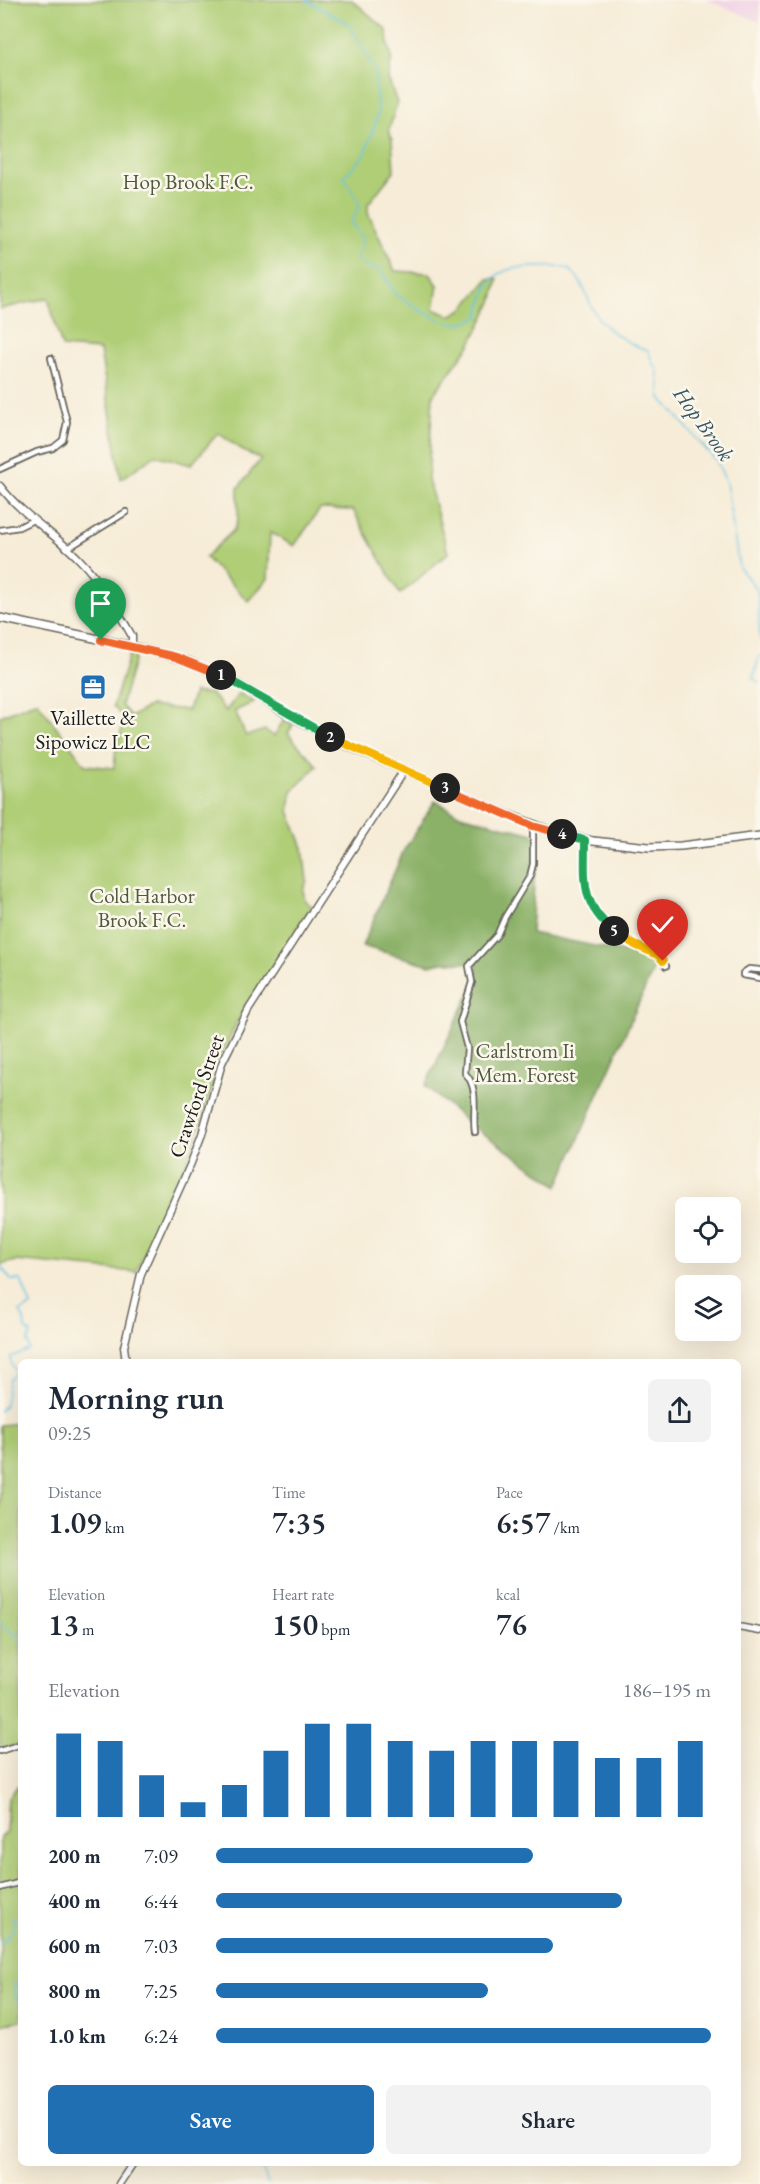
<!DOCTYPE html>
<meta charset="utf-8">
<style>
body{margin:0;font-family:"EB Garamond",serif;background:#f2f2f3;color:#1f2937;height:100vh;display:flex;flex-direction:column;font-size:22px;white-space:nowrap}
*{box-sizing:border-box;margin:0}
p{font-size:20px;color:#747a83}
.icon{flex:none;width:33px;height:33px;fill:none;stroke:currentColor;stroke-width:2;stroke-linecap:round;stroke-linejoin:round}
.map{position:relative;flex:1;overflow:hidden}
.sheet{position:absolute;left:18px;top:1359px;width:723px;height:807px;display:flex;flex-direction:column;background:#fff;border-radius:9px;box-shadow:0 6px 24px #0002}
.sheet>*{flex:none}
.controls{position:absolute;left:675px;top:1197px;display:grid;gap:12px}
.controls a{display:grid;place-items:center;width:66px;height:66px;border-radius:9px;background:#fff;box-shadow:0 6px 24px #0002;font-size:30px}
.pin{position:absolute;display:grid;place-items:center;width:51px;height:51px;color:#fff;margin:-62px -26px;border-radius:50% 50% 50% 0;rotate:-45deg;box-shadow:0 0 6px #0007}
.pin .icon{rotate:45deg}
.km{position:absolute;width:30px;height:30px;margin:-15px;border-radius:50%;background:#222;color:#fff;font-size:16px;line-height:30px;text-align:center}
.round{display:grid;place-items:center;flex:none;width:63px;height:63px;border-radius:9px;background:#f2f2f3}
.overview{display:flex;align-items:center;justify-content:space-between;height:102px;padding:0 30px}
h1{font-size:33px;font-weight:600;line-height:45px}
.stats{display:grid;grid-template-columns:repeat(3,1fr);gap:9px;height:102px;padding:6px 30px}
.stats div{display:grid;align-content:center}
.stats b{font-size:30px;font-weight:600}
.stats small{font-size:16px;font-weight:400}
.stats p{font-size:16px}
.chart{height:168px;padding:12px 30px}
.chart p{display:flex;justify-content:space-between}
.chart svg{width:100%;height:108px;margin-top:6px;stroke:#1f6fb2;stroke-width:6}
.button{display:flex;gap:12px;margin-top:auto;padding:12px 30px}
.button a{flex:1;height:69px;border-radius:9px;background:#1f6fb2;color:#fff;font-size:24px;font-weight:600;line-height:69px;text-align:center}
.button a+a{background:#f2f2f3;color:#1f2937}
ul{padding:0 30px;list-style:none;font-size:20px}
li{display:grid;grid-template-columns:96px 72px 1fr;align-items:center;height:45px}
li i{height:15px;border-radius:8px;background:#1f6fb2}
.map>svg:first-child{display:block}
</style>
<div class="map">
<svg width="760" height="2184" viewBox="0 0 760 2184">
<rect width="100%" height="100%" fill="#fbf7ec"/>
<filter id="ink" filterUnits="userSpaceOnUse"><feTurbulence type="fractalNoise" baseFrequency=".0167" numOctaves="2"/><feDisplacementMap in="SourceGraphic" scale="12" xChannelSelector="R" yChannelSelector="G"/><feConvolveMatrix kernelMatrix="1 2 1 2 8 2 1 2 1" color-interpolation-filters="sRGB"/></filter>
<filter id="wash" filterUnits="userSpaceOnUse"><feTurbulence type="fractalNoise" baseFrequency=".008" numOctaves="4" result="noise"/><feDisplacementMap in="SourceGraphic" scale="24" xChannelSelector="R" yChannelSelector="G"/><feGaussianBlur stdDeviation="1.35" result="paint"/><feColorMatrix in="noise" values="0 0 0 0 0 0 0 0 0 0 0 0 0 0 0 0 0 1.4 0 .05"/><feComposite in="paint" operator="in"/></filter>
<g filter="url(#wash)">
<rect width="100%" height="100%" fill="#f6ecd7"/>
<path fill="#f0d0e4" d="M706 0H760V22L712 2Z"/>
<g fill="#afce76" stroke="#667549" stroke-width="1.5">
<path d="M0 0H352L387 30 388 43 392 58 388 78 397 103 389 130 392 140 394 171 368 204V213L395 271 429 273 438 285 434 309 450 316 464 308 488 279H498L492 302 470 345 433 395 428 480 448 553 400 594 353 510 320 509 294 546 270 532 268 579 248 601 205 557 234 530 238 519V488L261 459 245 452 218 433 191 465 155 455 121 479 100 350 62 347 48 298 0 309Z"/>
<path d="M130 653 136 655 121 705 131 717 149 706 188 710 194 692 211 694 226 711 239 693 254 702 235 711 246 736 265 730 274 736 284 720 293 725 288 733C296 745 308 754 317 766L292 791 289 811 303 848 307 881 303 890 305 901 312 906 237 1022 219 1062 209 1057 203 1075 214 1082 192 1150 136 1272 16 1261 0 1265V716L37 701 85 765 114 768 116 747 125 720 113 706Z"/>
<path d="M21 1423V1744L3 1749 0 1742V1425Z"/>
<path d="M21 1782V2020L0 2025V1837L6 1831 8 1797Z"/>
</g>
<path fill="#8bb167" stroke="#546642" stroke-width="1.5" d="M435 801 460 815 537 835 531 933 658 959 558 1186 471 1125 425 1086 477 978V963L443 962 430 965 362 946 404 850Z"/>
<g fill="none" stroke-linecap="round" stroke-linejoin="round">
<g stroke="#67c3e5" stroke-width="1.5">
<path d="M306 0 349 24 375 71 378 115 365 154 344 177 360 205 351 223 363 239 357 259 367 268 380 269 395 294 420 310 440 320"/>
<path d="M445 322 460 324 479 317C486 275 498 266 540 267 550 267 563 265 571 271 584 281 587 301 596 315 606 330 631 346 648 350L653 364 657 368 661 398 717 462 726 482 739 567 758 591 760 639"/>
<path d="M760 655 753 678 760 683"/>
<path d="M0 1265 11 1280H21L31 1306 20 1312 24 1319 25 1329 31 1333 28 1342 30 1350 11 1357V1363L16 1372 9 1380 5 1405 0 1411"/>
<path d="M0 1623 13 1634 21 1637"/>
<path d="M0 1941 3 1942 15 1926 12 1918 20 1916 21 1913"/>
<path d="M21 1982 14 1984 16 1998 21 2003"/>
<path d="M260 2163 268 2184"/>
</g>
</g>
</g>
<g filter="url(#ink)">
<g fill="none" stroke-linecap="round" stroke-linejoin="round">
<defs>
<g id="minor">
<path d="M0 469 37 452 53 448 63 440 67 422 51 358"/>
<path d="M0 530 19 527 33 520"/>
<path d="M68 548 126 512"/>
<path d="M585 840C585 892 582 915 632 943 647 952 656 951 666 966"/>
<path d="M760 970 749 969 743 973V975L760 978"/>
<path d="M475 1132C472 1112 480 1089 465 1073L467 1048 460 1022 472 982 469 966 497 935 505 917 530 876 533 864V826"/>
<path d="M0 1751 21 1744"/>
<path d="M0 1888 21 1882"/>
</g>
<g id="tertiary">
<path d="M0 486C22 515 54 533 79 559 101 581 117 610 132 636V646"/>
<path d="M126 1362 124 1347 141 1274 191 1163 202 1134 222 1063 249 1009 404 770"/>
<path d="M738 1627 760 1631"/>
<path d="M119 2184 133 2163"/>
</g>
<path id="secondary" d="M0 618 132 646 188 661 238 684 287 714 348 746 501 812 554 832 593 841 649 847 681 846 760 836"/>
</defs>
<use href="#minor" stroke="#68655d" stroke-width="8"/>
<use href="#tertiary" stroke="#68655d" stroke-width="9"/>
<use href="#secondary" stroke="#68655d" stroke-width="10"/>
<use href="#minor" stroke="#fff" stroke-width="4.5"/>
<use href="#tertiary" stroke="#fff" stroke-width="6"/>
<use href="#secondary" stroke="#fff" stroke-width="7"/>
</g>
</g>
<g fill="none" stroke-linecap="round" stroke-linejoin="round" filter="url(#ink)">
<defs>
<path id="split-1" d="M101 640 176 657 221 675"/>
<path id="split-2" d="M221 675 330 737"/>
<path id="split-3" d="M330 737 445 788"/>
<path id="split-4" d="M445 788 533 826 562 834"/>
<path id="split-5" d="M562 834 585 840C585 880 580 904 614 931"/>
<path id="split-6" d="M614 931 635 945 658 955 663 961"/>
</defs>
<use href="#split-1" stroke="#fff" stroke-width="12"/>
<use href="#split-2" stroke="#fff" stroke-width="12"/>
<use href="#split-3" stroke="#fff" stroke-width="12"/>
<use href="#split-4" stroke="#fff" stroke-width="12"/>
<use href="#split-5" stroke="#fff" stroke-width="12"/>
<use href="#split-6" stroke="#fff" stroke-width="12"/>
<use href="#split-1" stroke="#f0652b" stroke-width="8"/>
<use href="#split-2" stroke="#22a559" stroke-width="8"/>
<use href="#split-3" stroke="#f5b400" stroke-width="8"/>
<use href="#split-4" stroke="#f0652b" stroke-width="8"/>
<use href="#split-5" stroke="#22a559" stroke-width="8"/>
<use href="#split-6" stroke="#f5b400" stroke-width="8"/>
</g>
<defs>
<symbol id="office-square" viewBox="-11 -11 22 22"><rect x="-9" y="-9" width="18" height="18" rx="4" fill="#1f6fb2" stroke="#fbf7ec"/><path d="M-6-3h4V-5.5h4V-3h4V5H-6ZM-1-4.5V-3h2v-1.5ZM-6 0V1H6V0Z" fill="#fff"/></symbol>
</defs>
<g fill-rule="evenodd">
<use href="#office-square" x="78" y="672" width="30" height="30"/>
</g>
<g text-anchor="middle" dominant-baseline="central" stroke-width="5" stroke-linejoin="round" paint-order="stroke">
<g font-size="21" fill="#4f5a3c" stroke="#fbf7ec">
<text x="188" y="181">Hop Brook F.C.</text>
<text x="142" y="895">Cold Harbor<tspan x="142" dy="24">Brook F.C.</tspan></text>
<text x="525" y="1050">Carlstrom Ii<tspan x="525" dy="24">Mem. Forest</tspan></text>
</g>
<g font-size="21" fill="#1c1c1c" stroke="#fbf7ec">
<text x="93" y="717">Vaillette &amp;<tspan x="93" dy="24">Sipowicz LLC</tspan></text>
</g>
<g font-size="21" fill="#1c1c1c" stroke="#fbf7ec">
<text transform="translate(196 1096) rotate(-71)">Crawford Street</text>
</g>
<g font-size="22" font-style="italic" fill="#365662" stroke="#fbf7ec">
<text transform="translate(704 424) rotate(54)">Hop Brook</text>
</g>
</g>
</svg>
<div class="controls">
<a><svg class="icon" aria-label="locate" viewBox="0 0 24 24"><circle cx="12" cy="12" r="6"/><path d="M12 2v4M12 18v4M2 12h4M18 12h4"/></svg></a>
<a><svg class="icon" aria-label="layers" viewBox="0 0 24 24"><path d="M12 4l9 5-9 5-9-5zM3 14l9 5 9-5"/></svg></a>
</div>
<div class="pin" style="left:101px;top:640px;background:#1e9e55"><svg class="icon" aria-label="arrive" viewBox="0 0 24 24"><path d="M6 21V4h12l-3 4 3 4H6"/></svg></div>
<div class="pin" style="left:663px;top:961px;background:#d93025"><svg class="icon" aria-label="check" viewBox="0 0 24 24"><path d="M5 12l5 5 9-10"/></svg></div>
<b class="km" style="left:221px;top:675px">1</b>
<b class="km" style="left:330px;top:737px">2</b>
<b class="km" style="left:445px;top:788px">3</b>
<b class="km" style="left:562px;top:834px">4</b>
<b class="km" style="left:614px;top:931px">5</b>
<section class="sheet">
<div class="overview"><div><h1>Morning run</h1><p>09:25</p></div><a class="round"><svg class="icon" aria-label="share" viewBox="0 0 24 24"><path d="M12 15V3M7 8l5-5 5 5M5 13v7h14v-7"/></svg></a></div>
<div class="stats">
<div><p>Distance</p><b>1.09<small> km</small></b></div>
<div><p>Time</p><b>7:35</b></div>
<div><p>Pace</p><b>6:57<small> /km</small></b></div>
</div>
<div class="stats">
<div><p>Elevation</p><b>13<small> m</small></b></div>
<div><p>Heart rate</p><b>150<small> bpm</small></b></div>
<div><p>kcal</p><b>76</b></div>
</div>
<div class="chart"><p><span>Elevation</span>186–195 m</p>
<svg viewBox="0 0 160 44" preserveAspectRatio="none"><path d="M5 44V10M15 44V13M25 44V27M35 44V38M45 44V31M55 44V17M65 44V6M75 44V6M85 44V13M95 44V17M105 44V13M115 44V13M125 44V13M135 44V20M145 44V20M155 44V13"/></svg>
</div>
<ul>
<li><b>200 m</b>7:09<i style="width:64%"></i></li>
<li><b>400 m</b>6:44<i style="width:82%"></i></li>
<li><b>600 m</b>7:03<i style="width:68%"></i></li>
<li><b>800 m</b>7:25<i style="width:55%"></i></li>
<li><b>1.0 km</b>6:24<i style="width:100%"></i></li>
</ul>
<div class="button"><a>Save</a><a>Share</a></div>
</section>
</div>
